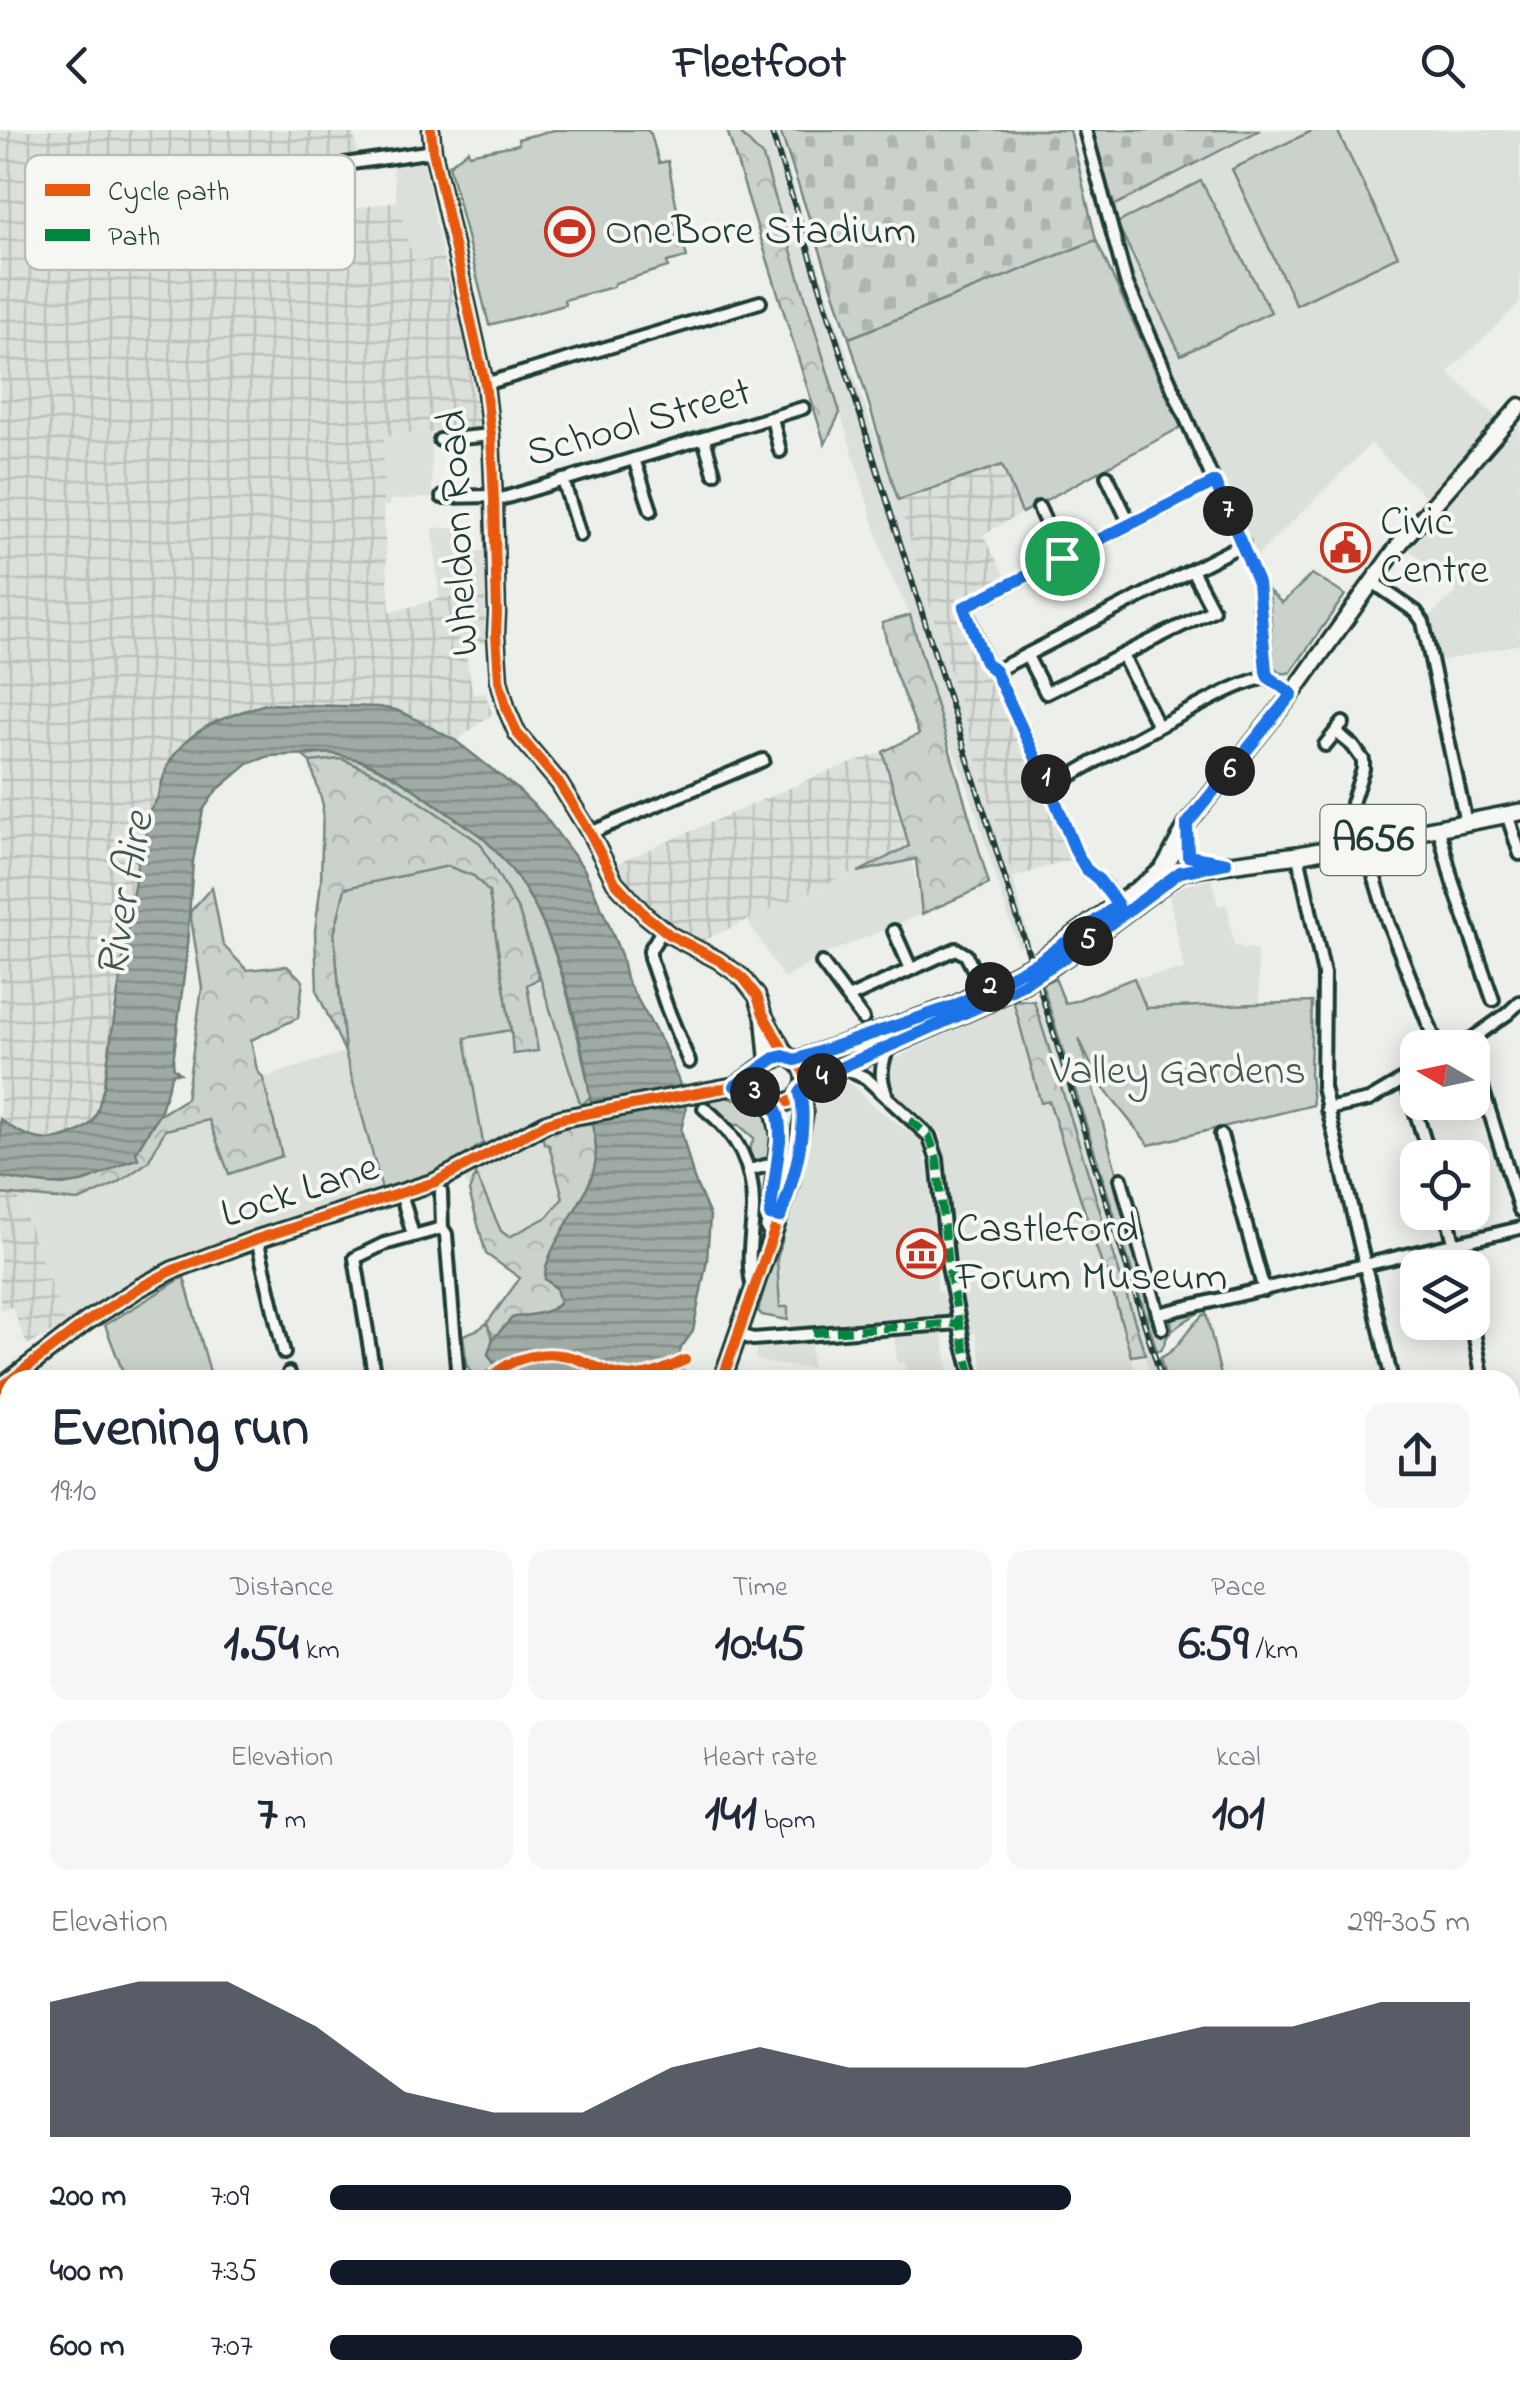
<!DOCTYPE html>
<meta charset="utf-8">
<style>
body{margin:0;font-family:"Indie Flower",sans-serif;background:#f6f6f7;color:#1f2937;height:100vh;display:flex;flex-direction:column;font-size:38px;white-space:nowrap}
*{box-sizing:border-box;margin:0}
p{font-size:32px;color:#747a83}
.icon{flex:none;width:55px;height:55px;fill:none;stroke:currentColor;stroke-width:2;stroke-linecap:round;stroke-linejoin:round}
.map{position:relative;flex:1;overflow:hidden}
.drawer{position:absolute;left:0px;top:1240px;width:1520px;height:1038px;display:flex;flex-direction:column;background:#fff;border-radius:30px 30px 0 0;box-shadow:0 5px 25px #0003}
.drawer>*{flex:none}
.needle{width:65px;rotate:279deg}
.buttons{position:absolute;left:1400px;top:900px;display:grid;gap:20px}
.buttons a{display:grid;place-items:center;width:90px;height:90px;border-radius:20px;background:#fff;box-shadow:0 5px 25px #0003;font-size:50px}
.pin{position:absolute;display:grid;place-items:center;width:85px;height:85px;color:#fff;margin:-42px;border:5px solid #fff;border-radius:50%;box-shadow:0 2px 10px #0007}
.km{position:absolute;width:50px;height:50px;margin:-25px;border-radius:50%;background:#222;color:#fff;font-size:28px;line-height:50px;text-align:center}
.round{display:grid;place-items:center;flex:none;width:105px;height:105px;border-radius:20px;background:#f6f6f7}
.head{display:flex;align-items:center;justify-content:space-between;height:170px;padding:0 50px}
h1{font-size:55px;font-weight:800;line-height:75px}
.stats{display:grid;grid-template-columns:repeat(3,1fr);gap:15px;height:170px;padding:10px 50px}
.stats div{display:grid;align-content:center;border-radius:20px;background:#f6f6f7;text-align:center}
.stats b{font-size:50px;font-weight:800}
.stats small{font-size:28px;font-weight:400}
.stats p{font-size:28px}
.chart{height:280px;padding:20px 50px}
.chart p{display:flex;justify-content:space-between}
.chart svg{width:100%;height:180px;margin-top:10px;fill:#111827;opacity:.7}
ul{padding:0 50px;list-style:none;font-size:32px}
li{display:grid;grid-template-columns:160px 120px 1fr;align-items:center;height:75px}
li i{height:25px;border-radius:12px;background:#111827}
header{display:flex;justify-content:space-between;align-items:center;height:130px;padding:0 50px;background:#fff;font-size:45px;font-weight:800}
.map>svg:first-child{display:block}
</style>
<header><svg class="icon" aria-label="back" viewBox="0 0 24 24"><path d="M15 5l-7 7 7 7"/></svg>Fleetfoot<svg class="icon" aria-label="search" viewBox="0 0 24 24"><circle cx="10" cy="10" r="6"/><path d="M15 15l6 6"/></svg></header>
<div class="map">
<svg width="1520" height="2276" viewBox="0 0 1520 2276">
<defs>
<pattern id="industrial-grid" width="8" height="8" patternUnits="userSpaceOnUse" patternTransform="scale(2.5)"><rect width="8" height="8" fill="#dce0db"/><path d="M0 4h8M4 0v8" fill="none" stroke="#bcc1bd"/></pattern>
<pattern id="forest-crowns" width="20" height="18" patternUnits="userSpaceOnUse" patternTransform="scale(2.5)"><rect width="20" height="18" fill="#cbd2cc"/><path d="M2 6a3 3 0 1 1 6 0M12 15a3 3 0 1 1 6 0" fill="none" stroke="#aeb5b0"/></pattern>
<pattern id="cemetery-stones" width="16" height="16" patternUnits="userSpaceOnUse" patternTransform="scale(2.5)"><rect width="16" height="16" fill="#cbd2cc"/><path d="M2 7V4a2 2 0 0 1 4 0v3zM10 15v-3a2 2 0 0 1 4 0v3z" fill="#aeb5b0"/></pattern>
<pattern id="water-rules" width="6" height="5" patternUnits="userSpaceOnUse" patternTransform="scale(2.5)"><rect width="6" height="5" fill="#9faaa4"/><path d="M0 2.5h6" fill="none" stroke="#818c86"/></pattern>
</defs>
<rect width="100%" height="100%" fill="#edefea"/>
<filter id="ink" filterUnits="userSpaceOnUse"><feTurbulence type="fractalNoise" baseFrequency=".01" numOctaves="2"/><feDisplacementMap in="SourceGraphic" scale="20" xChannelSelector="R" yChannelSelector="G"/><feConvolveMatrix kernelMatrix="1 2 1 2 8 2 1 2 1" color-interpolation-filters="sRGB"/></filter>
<g filter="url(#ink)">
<g fill="#dce0db">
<path d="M737 0H778L799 75 853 242 898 370 1013 748 1030 813 1018 817 968 657 942 593 910 485 886 434 763 27Z"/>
<path d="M1260 0H1520V173L1448 242 1498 289 1428 369 1371 314 1255 428 1225 366 1128 140 1111 77Z"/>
<path d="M419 29 424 33 443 128 415 131 408 112 397 71 392 34Z"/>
<path d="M1520 294V514L1432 533 1423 492 1457 462 1406 417Z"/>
<path d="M431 302 432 368 390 370 389 376H383V306Z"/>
<path d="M433 398H461L463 422 485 421V457L439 470Z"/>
<path d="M909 716 922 784 826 824 784 849 747 790Z"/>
<path d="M1212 749 1218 776 1227 774 1234 816 1241 815 1242 819 1251 818 1257 822 1260 874 1146 878 1134 848 1184 840 1169 765 1183 756Z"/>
<path d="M539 848 581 973 582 1037 553 1096 501 1129 464 1048 483 1013 464 907 511 900 513 924 527 854Z"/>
<path d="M1046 867 1166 1250H1152L1034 871Z"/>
<path d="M1013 870 1041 972 1049 971 1103 1138 1107 1141 1138 1250H986L975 1203H970L959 1159 948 1041 941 1004 898 967 891 956 889 940 895 929Z"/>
<path d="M345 922 382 1059 233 1108 144 1145 66 1195 18 1066 79 1071 148 1032 165 1000 209 990 282 1025 263 948Z"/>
<path d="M846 952 856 958 868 971 921 1011 928 1041 937 1127 935 1128 938 1161H942L949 1184 947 1188 790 1198V1177H781L777 1129 815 976Z"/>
<path d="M942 1202 951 1250H907L905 1233H897L894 1205Z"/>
<path d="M811 1211 812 1238 772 1234 755 1229 757 1215 759 1214Z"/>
<path d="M555 2268H741L743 2276H599L554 2274Z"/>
</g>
<g fill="url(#industrial-grid)">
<path d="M0 0H353L358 25 286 37 304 87 397 71 408 112 415 131 443 128 464 206 480 298 384 306 383 376 390 482 485 457V513L464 515 473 564 485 562 492 584 456 611 396 580 327 575 266 574 229 585 198 602 179 617 171 630 164 646 161 660 146 689 148 696 138 729 104 956 97 982 89 996 79 1002 60 1009 46 1010 29 1007 0 989Z"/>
<path d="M1003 335 1022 383 983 405 1006 448 958 470 980 536 988 546 1074 728 1013 748 898 370Z"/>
<path d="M883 622 909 716 698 813 647 781 614 735 826 642Z"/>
<path d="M0 1064 18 1066 66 1195 27 1215 12 1177 0 1180Z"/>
<path d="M10 1263V1436L0 1406V1270Z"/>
<path d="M990 2268H1239L1243 2276H990Z"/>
</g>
<g fill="#cbd2cc" stroke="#758880" stroke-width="2.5">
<path d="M554 0H647L651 4 659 33 668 31 678 85 672 87 679 118 684 117 687 127 667 132 668 137 615 153 613 157 564 170 565 175 489 195 449 35 468 20 469 24 519 14 518 9Z"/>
<path d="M1314 0H1337L1398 126 1296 175 1232 39Z"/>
<path d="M1201 51 1271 182 1181 225 1117 93Z"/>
<path d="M1096 110 1181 297 1022 383 1002 335 898 370 849 208Z"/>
<path d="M1312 444 1345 465 1291 542C1282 545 1279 543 1274 536L1269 461 1282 473Z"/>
<path d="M330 623C373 630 405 652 439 677 453 688 469 697 483 708 554 770 571 878 591 966L581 976 519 782 480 713 387 649 342 629 310 632 303 626Z"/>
<path d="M448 736 474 746 489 762 511 900 465 908 483 1013 444 1040 382 1059 345 922 334 804 345 758Z"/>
<path d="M1055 848 1065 873 1075 871 1134 848 1146 878 1312 872 1310 943 1313 975 1149 1015 1098 951 1079 908 1161 1202 1172 1198 1171 1190 1174 1183 1197 1178 1198 1183C1189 1189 1173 1197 1167 1207 1165 1211 1164 1216 1161 1220L1157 1221 1042 854Z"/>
<path d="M719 966 754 973 771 986 774 1024 766 1031 754 1032 749 1028V1021L754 1008 739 995H733L709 976 707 968Z"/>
<path d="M782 1111 777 1129 780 1177H788V1190L762 1185 758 1181 776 1114Z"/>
<path d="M184 1147 212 1250H126L105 1195Z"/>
<path d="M1206 1183 1222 1250H1166L1160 1228C1182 1218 1187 1196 1206 1183Z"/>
<path d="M487 1193 493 1209 488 1224 496 1237 475 1248 467 1236 463 1205 479 1199Z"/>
</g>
<g fill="url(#forest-crowns)" stroke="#758880" stroke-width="2.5">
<path d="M727 0H737L763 27 840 283 825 314Z"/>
<path d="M910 485 989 754 922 784 916 729 858 742 909 716 883 622 919 604 894 540 882 493Z"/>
<path d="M342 629 387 649 480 713 519 782 539 848 527 855 538 921 513 924 511 900 489 762 474 746 448 736 345 758 334 804 345 922 317 862 315 801 321 752 323 675 310 632Z"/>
<path d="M212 757 223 815 247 840 287 836 303 851 298 888 251 910 257 940 263 948 282 1026 229 1044 209 990 165 1000 148 1032 118 1053 79 1071 0 1064V1047L63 1055 91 1049 136 1026V1022L158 986 186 969 202 858 190 782Z"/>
<path d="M1013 870 1034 871 1145 1224 1131 1226 1107 1141 1103 1138 1049 971 1041 973Z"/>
<path d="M594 993C595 1006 597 1020 596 1033 590 1076 552 1106 545 1149L556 1158 560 1172C548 1186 528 1184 512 1188L493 1209 487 1193 520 1148 486 1124 469 1061 476 1045 501 1101 509 1107 547 1087 563 1068 549 1015 545 1014 541 1005 567 996Z"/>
</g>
<g fill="url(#cemetery-stones)" stroke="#758880" stroke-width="2.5">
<path d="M780 0H1070L1096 110 849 208Z"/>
<path d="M1089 0H1260L1111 77Z"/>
</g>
<g fill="url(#water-rules)" stroke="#6c7e77" stroke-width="2.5">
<path d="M266 574 378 577 396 580 412 587 456 611 516 658 543 684 584 739 609 795 621 825 626 849 664 916 679 952 686 980 681 1000 694 1049 710 1086 707 1130 693 1201 681 1218 678 1230 685 1235 679 1250H505L488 1224 493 1209 512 1188C528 1184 548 1186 560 1173L556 1158 545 1149C543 1119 586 1073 594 1039 598 1024 595 1008 593 993 587 925 563 824 529 766 517 745 499 723 481 706L395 646 364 631 330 623 269 626 248 634 216 661 203 680 193 731 186 830 173 932 174 938 180 943H174L171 947 161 980 136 1022 138 1029C117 1033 108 1044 88 1050 58 1059 30 1052 0 1047V989C20 1005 43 1016 68 1006 76 1003 84 1000 90 994 99 984 100 968 104 956L138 729 148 696 147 683C159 672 159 660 164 646 178 601 225 586 266 574Z"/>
<path d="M0 1419 10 1452V1558L0 1552Z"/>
<path d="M10 1664V1704L5 1724V1732L10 1736V1831L0 1829V1695Z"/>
</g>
<path fill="#edefea" d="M535 1222 569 1224 607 1240 626 1243 658 1240 682 1227 686 1231 667 1243 639 1250 609 1247 573 1232 547 1227 523 1231 498 1243 494 1238 512 1228Z"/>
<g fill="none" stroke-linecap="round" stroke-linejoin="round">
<defs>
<g id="street">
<path d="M1085 0 1126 152 1254 443 1258 453 1266 541 1268 547 1292 564"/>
<path d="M345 57 343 40 345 34 433 21"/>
<path d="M485 254 760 172"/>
<path d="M772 288 780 321"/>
<path d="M704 309 714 343"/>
<path d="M440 310 491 305"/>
<path d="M634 329 651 380"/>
<path d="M1107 346 1130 394"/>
<path d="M563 350 580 405"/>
<path d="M442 367 493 366"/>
<path d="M494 371 803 278"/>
<path d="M1039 378 1062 428"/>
<path d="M1371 451 1416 482 1423 492 1466 693"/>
<path d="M1027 526 1046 563 1213 480 1192 440"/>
<path d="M1126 532 1158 596"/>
<path d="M995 541 1243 414"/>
<path d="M1336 602 1353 616 1363 630V639L1352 673 1359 712"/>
<path d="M1325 615 1343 593"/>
<path d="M1050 658C1095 631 1141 605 1188 581 1214 568 1240 552 1268 547"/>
<path d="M1507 684 1520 724"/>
<path d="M1439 699 1452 750 1493 870"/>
<path d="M590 703 763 630"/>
<path d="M1364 712 1388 792 1438 918"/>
<path d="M1298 725 1324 844 1323 957 1392 1250"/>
<path d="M1118 775 1102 753 1086 739 1075 721 1050 658 995 541 985 531 965 477 1215 352"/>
<path d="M663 799 650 820V828L667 878 689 932"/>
<path d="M894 801 911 839"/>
<path d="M822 833 863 889"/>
<path d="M848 868 956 819 966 825 984 860"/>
<path d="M1459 918 1507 884 1520 872"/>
<path d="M1472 925 1520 1080"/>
<path d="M842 937 866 948 929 1006 937 1029 948 1136 963 1212 973 1250"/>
<path d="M1405 948 1430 1028"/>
<path d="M886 963C879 947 881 933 889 917"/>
<path d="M704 978C738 1005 754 1036 753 1080 752 1109 746 1129 753 1159"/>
<path d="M1327 979 1369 970 1418 941"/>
<path d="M1221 1005 1264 1160"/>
<path d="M749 1040 777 1033"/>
<path d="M1121 1049 1162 1198"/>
<path d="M441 1062 442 1098 446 1104 458 1250"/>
<path d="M401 1063 413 1105"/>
<path d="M1446 1082 1461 1138"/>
<path d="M257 1109 284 1223"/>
<path d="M1158 1184 1520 1098"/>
<path d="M1472 1192 1483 1250"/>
<path d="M738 1204 753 1209 959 1193"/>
<path d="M289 1243 291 1250"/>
<path d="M375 1250 355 1128 384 1114 442 1098"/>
<path d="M1510 1436 1520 1545"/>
<path d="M0 1600 2 1610 0 1631"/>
<path d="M1510 1710 1520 1711"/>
<path d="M1510 1805H1520"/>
<path d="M0 1926 10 1898"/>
<path d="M0 1964 10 1963"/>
<path d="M0 2089 10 2131"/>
<path d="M73 2268 78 2276"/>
<path d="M163 2268 164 2276"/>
<path d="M214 2268 219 2276"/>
<path d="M348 2268 356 2276"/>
<path d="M501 2268 519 2276"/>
<path d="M842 2268 846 2276"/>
<path d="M960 2268V2276"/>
<path d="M1342 2268 1344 2276"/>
<path d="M1465 2268 1466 2276"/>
<path d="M302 2276 310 2268"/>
</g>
<g id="secondary">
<path d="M431 0 433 21 485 254 491 305 494 371 497 483 496 504 499 550 507 580 517 603 559 653 590 703 615 752 645 785 670 805 718 830 743 848 757 866 763 884 787 927"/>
<path d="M1171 724 1187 694 1292 564 1401 412 1520 276"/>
<path d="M764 889 768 931"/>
</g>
<g id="primary">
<path d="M1185 740 1298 725 1520 682"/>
<path d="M795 931 954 876 1038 832 1153 748 1163 739 1174 721 1181 720 1189 726V735L1067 826 1023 854 987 873 842 937 803 959"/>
<path d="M769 1098 780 1006 772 970"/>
<path d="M722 1250 790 1055 804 984 801 963"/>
<path d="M0 1258 86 1192 139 1158 173 1140 257 1109 435 1052 547 993 563 988 735 956C753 947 785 908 802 938 806 945 806 954 802 961 786 986 751 967 763 937"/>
<path d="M1246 2268 1251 2276"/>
<path d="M792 2276 808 2268"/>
</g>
</defs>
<use href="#street" stroke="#1f3d34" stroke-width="18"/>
<use href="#secondary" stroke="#1f3d34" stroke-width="21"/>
<use href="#primary" stroke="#1f3d34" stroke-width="22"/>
<use href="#street" stroke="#f6f6f2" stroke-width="10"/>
<use href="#secondary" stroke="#f6f6f2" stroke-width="14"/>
<use href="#primary" stroke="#f6f6f2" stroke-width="15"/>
<defs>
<g id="rail">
<path d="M771 0 1162 1250"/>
<path d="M1510 2174 1520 2188"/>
<path d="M1323 2276 1325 2268"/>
</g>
</defs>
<use href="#rail" stroke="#1f3d34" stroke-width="6"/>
<use href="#rail" stroke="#f6f6f2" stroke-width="2.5" stroke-dasharray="8" stroke-linecap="butt"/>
<g stroke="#00873e" stroke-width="8" stroke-dasharray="15 8" stroke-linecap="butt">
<path d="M910 990 929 1006 937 1029 948 1136 963 1212 973 1250"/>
<path d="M813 1203 959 1193"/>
</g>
<defs>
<g id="cycleway">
<path d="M431 0 433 21 485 254 491 305 494 371 497 483 496 504 499 550 507 580 517 603 559 653 590 703 615 752 645 785 670 805 718 830 743 848 757 866 763 884 787 927"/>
<path d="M497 1242C520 1224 553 1219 580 1230 598 1237 612 1246 632 1246 652 1246 668 1238 685 1230"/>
<path d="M722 1250 790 1055 804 984 801 963"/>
<path d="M0 1258 86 1192 139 1158 173 1140 257 1109 435 1052 547 993 563 988 735 956C753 947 785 908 802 938 806 945 806 954 802 961 786 986 751 967 763 937"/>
</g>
</defs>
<use href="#cycleway" stroke="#f6f6f2" stroke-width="16"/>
<use href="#cycleway" stroke="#e8590c" stroke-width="10"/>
</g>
</g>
<g fill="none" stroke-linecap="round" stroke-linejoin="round" filter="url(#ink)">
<defs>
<path id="route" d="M1215 352 1258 453 1266 541 1268 547 1292 564 1187 694 1188 726 1226 733 1180 742 1067 826 1023 854 987 873 842 937 803 959 800 963C809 999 793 1053 780 1087L770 1085 780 1011C781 969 770 967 735 956L775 928 783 926 795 930 954 876 1038 832 1118 775 1099 750 1086 739 1076 722 1050 658 995 541 985 532 964 477Z"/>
</defs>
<use href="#route" stroke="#fff" stroke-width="20"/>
<use href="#route" stroke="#1a73e8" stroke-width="12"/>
</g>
<defs>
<symbol id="stadium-ring" viewBox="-11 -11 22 22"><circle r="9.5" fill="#f6f6f2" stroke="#c8321e" stroke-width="1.5"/><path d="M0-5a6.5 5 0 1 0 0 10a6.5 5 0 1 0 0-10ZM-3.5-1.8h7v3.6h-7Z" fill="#c8321e"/></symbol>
<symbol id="civic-ring" viewBox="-11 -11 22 22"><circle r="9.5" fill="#f6f6f2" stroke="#c8321e" stroke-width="1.5"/><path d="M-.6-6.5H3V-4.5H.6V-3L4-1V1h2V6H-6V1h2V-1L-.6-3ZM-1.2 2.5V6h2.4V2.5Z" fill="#c8321e"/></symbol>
<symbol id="museum-ring" viewBox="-11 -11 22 22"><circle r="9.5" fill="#f6f6f2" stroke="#c8321e" stroke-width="1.5"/><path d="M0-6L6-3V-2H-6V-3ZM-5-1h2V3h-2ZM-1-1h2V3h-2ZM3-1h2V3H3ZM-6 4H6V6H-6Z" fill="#c8321e"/></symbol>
</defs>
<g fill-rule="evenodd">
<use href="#stadium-ring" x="542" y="74" width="55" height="55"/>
<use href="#civic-ring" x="1318" y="390" width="55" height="55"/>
<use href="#museum-ring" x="894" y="1096" width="55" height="55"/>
</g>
<g text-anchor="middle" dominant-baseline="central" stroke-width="8" stroke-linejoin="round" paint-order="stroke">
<rect fill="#f6f6f2" stroke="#60746d" stroke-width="2.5" x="1320.5" y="675" width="105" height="70" rx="8"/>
<g font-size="40" font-weight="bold" fill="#1f3d34">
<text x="1373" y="710">A656</text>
</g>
<g font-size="42" fill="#1f3d34" stroke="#f6f6f2" text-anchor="start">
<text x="605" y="102">OneBore Stadium</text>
<text x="1380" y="393">Civic<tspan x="1380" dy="48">Centre</tspan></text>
<text x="956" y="1100">Castleford<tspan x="956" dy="48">Forum Museum</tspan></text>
</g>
<g font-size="42" fill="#1f3d34" stroke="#f6f6f2">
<text transform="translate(639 294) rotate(-16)">School Street</text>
<text transform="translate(460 403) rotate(-93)">Wheldon Road</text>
<text transform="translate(300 1062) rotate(-18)">Lock Lane</text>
</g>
<g font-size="42" fill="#415b52" stroke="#f6f6f2">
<text x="1178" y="942">Valley Gardens</text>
</g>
<g font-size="45" font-style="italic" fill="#3f5850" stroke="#f6f6f2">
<text transform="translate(127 765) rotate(-80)">River Aire</text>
</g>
</g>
<rect x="25" y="25" width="330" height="115" rx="15" fill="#f6f6f2" stroke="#b6beb9" stroke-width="2.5"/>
<rect x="45" y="54" width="45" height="12" fill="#e8590c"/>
<rect x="45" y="99" width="45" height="12" fill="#00873e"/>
<g font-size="28" fill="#1f3d34">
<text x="108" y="70">Cycle path</text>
<text x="108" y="115">Path</text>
</g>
</svg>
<div class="buttons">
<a><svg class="needle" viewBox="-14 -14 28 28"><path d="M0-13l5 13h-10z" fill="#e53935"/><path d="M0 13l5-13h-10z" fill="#747a83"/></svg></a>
<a><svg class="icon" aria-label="locate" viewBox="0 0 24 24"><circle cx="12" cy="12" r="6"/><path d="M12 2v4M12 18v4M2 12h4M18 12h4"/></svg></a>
<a><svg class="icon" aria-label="layers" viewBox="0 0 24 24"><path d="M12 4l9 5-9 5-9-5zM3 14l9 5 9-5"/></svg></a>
</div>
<div class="pin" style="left:1062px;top:428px;background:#1e9e55"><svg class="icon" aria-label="arrive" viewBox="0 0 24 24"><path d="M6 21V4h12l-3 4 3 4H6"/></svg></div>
<b class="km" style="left:1046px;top:649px">1</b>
<b class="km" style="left:990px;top:857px">2</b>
<b class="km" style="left:755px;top:962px">3</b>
<b class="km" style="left:822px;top:948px">4</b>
<b class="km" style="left:1088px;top:811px">5</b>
<b class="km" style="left:1230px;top:641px">6</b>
<b class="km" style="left:1228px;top:381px">7</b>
<section class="drawer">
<div class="head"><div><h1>Evening run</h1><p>19:10</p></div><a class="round"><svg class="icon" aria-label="share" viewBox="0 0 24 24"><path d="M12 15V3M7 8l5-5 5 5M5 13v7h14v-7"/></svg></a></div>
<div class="stats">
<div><p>Distance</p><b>1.54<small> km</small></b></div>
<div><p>Time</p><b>10:45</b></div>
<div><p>Pace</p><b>6:59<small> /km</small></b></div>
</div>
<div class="stats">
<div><p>Elevation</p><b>7<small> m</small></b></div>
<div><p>Heart rate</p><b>141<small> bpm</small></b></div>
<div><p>kcal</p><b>101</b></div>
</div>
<div class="chart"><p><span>Elevation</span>299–305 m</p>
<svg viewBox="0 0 160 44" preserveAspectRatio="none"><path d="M0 44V11L10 6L20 6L30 17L40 33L50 38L60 38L70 27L80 22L90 27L100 27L110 27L120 22L130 17L140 17L150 11L160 11V44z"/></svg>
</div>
<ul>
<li><b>200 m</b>7:09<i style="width:65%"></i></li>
<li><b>400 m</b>7:35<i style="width:51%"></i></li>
<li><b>600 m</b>7:07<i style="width:66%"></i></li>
</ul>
</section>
</div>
